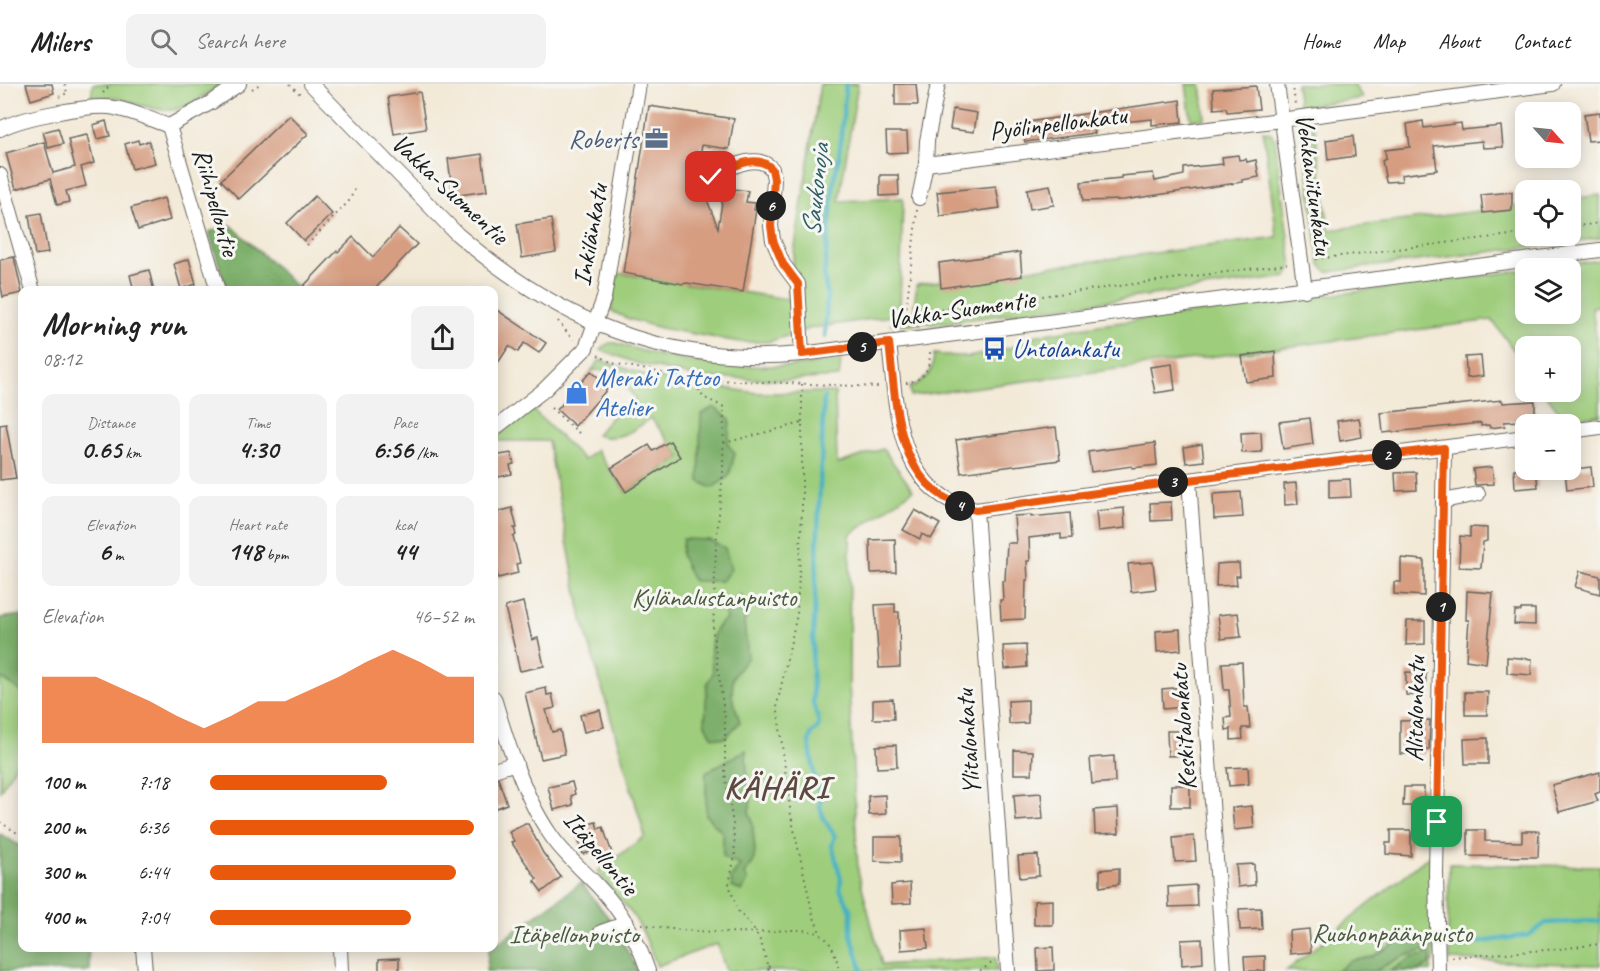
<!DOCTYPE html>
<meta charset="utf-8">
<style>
body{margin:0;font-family:Caveat,sans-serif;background:#f2f2f2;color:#222;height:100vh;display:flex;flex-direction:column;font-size:22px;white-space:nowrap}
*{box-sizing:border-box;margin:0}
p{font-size:20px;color:#767676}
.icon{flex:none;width:33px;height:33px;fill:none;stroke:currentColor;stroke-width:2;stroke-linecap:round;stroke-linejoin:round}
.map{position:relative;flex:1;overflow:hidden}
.details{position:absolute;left:18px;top:202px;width:480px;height:666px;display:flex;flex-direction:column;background:#fff;border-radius:12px;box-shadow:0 3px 15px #0003}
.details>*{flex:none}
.needle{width:39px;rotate:117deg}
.buttons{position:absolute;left:1515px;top:18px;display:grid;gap:12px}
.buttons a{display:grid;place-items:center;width:66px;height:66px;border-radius:12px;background:#fff;box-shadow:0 3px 15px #0003;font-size:30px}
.pin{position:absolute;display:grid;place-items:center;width:51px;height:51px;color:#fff;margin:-26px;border-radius:12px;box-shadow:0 3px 9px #0006}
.km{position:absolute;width:30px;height:30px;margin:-15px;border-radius:50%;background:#222;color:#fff;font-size:16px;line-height:30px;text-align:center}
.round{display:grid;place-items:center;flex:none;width:63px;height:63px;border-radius:12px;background:#f2f2f2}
.summary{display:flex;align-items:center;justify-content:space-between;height:102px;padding:0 24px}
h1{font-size:33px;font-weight:600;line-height:45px}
.stats{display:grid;grid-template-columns:repeat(3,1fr);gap:9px;height:102px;padding:6px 24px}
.stats div{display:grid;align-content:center;border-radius:12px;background:#f2f2f2;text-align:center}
.stats b{font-size:26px;font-weight:600}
.stats small{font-size:16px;font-weight:400}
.stats p{font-size:16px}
.chart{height:168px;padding:12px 24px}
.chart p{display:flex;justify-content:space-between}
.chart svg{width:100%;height:108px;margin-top:6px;fill:#ea580c;opacity:.7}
ul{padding:0 24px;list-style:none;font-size:20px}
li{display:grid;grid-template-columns:96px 72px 1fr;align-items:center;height:45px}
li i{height:15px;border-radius:8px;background:#ea580c}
header{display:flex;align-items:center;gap:36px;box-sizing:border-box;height:84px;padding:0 30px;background:#fff;border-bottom:2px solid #e0e0e0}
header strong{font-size:28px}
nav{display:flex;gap:33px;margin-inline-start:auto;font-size:21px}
.search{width:420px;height:54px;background:#f2f2f2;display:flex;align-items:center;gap:15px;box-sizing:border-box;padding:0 21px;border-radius:12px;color:#767676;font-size:22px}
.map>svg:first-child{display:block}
</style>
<header>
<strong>Milers</strong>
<div class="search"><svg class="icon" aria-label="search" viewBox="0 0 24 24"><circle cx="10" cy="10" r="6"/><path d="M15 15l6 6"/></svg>Search here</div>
<nav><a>Home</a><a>Map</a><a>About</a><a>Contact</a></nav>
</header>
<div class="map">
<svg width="1600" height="887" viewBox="0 0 1600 887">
<rect width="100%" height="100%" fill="#f6f6f2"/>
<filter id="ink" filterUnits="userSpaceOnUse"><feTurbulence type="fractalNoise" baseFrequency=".0167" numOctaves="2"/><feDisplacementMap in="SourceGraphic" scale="12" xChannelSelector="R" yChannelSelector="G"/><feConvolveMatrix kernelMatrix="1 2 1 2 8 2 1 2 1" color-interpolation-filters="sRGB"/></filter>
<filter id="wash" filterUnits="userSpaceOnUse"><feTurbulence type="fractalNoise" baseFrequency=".008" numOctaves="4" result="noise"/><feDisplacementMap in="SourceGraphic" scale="24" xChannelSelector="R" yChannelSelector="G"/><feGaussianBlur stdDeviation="1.35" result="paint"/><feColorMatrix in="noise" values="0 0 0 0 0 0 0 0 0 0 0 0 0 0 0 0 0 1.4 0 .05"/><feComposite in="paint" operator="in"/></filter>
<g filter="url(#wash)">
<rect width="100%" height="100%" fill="#f3e9d7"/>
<g fill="#9ecd7c" stroke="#5d744c" stroke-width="1.5">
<path d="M93 0H220C209 8 197 18 184 23 154 35 125 8 91 13Z"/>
<path d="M820 0H858L839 117 903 114 900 223 891 232 812 244 768 258H739L660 244 629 235 611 227 617 189 787 215Z"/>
<path d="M1186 0H1201L1205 35 1191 36Z"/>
<path d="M1296 0H1353L1363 14 1299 23Z"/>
<path d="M1314 40 1329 146 1525 121 1526 152H1570L1571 115 1600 111V154L1328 188 1321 182 1319 177 1303 53 1305 44Z"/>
<path d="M1263 47 1271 49 1275 56 1292 183 1287 193 933 240 921 237V240H891L903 233H917L914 221 917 200 1277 153Z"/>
<path d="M1600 176V222L1592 223 1600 282V331L1565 335 1544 308H1570V262H1526L1525 282 1492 236 911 312 910 303C927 297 933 288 934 270L969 273 1013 263 1033 252 1099 241 1525 186 1526 230H1570V184H1534Z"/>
<path d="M610 259H616C674 278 724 284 785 282 804 282 822 278 841 277L839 293 788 296 696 293 636 279 601 266 604 262Z"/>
<path d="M600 276 651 293 757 309 835 308 837 380 883 365 913 406 850 451 849 599 858 787 882 881 996 873 997 887H726L717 860 657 882 643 848 633 831 597 788 645 752 582 535 548 357H494L507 342 533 326 584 376 596 366 626 408 681 373 651 334C634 347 618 358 596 351L617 327 631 321 635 314C623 300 612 282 591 287Z"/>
<path d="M0 593 22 608V671L0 707Z"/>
<path d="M1429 772H1431L1434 878 1431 880V887H1286Z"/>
<path d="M1449 780 1600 782V881L1450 876 1448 845Z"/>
</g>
<g fill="#7eb06c" stroke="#4d6644" stroke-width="1.5">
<path d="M231 141 301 207H227L209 148Z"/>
<path d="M714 323 730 335 728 361 735 369 729 392 712 404 699 397 701 330Z"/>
<path d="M683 455 709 456 725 464 731 485 722 497H693L681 471Z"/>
<path d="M741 510 747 533 744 538 748 573 733 593 732 612 740 638 725 654 713 653 705 641 707 600 713 589C710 570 707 547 726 535L724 524 726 519 735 517Z"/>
<path d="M22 531V608L0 593V534Z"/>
<path d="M746 666 747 691 752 710 749 729 752 735 755 767 753 779 744 790 748 796 742 807 732 803 731 794 740 781 723 773V749L706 732V688Z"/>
<path d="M0 750 22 763V864H88L90 887H0Z"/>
<path d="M581 799 612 838 638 887H486L489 865 494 864V862Z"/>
<path d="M1412 850 1429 852 1431 880 1418 887H1390L1413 873 1426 871 1425 866 1402 873 1375 887H1337L1350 877 1372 873Z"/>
</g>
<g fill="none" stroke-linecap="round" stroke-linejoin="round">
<g stroke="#44b1c1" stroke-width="4.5">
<path d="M825 253 827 209 824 193 834 96 839 73 846 0"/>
<path d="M824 313 812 580 813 619 819 638 818 644 811 650 809 658 815 694 821 713 820 723 824 735 835 752 832 761 841 795 840 805 851 827V851L862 887"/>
<path d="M1455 862 1529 851 1546 839 1600 837"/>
</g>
</g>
<g id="blocks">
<g fill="#d69d81">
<path d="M26 0H52L54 9 31 16Z"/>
<path d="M895 0H916L918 21H895Z"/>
<path d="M1256 2 1259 25 1227 28 1226 24 1214 25 1213 5Z"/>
<path d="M420 8 426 45 394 50 388 13Z"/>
<path d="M1180 16 1182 38 1152 41V35L1094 41 1095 49 1025 58 1021 39Z"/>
<path d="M649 22 734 35 729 65 702 61 697 90 718 144 723 112 731 113 734 105 748 107 746 118 755 119 754 126H756L743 208 687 199 683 200 623 189Z"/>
<path d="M953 25 977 29 974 48 950 45Z"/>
<path d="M1600 28V56L1588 57 1584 30Z"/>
<path d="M289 31 308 50 239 115 221 96Z"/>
<path d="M106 37 110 52 97 55 93 41Z"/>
<path d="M1423 37 1424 44 1461 39 1462 46 1501 42 1503 63 1483 64 1482 57 1434 62 1437 86 1401 91 1402 97 1386 98 1382 76 1386 74 1385 66 1410 63 1407 40Z"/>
<path d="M58 44 63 60 48 64 43 48Z"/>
<path d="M886 48H907L908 68 887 69Z"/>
<path d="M87 51 94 79 81 83 86 102 66 107 69 118 57 121 50 95 16 105 6 69 44 58 53 89 75 83 68 55Z"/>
<path d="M1353 52 1355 72 1328 76 1326 56Z"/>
<path d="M138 56 139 60 149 57 155 79 132 85 125 60Z"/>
<path d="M482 70 487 107 453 112 448 75Z"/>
<path d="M1238 71 1239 76 1246 75 1247 78 1256 76 1259 93 1242 96 1243 98 1124 116 1083 117 1081 98 1121 94V92L1153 89 1155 97 1184 91V84L1223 80 1222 73Z"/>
<path d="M880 91H898L899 111 880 112Z"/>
<path d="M1050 101 1054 121 1030 125 1027 105Z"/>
<path d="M996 102 1000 124 940 132 937 108Z"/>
<path d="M1512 108V126L1483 129 1481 111Z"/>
<path d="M315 112 332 130 304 157 287 139Z"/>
<path d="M164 114 170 136 138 146 131 124Z"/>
<path d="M41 129 48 169 35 171 29 131Z"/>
<path d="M551 135 556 168 522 174 517 140Z"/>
<path d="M399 144 417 160 373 207H299L337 167 338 168 353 153 373 173Z"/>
<path d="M1020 168 1022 192 941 204 939 179Z"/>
<path d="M14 173 22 209 3 213 0 197V176Z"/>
<path d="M189 175 196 200 181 205 174 180Z"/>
<path d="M149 186 154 207H134L130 191Z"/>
<path d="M494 224 546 259 539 269 524 259 518 268 509 262 494 285Z"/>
<path d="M1275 267 1276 294 1246 298 1242 272Z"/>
<path d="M1481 272 1483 292 1467 294 1465 273Z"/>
<path d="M1172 280 1175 306 1155 309 1150 283Z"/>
<path d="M591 287 609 303 575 342 557 326Z"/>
<path d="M1502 316 1503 319 1535 317V336L1504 338 1505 342 1490 344 1489 341 1481 342V339L1383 349 1381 329Z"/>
<path d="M1310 334 1313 360 1283 365 1279 338Z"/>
<path d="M1359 334 1362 353 1340 357 1337 337Z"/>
<path d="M6 340 16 394 0 396V341Z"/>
<path d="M1056 343 1060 376 961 389 956 356Z"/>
<path d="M1261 348 1262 368 1242 369 1241 349Z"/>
<path d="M670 357 680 373 626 408 611 384 649 361 653 367Z"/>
<path d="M1155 359 1157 381 1132 384V382L1091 388 1088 368Z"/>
<path d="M1202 360 1204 377 1186 379 1184 363Z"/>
<path d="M511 369 514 380 510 381 512 390 494 394V372Z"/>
<path d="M1492 383 1494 400 1475 401 1473 385Z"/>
<path d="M1591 383 1593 403 1567 406 1565 386Z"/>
<path d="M1526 384V386H1536L1538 403 1515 405 1514 385Z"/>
<path d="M1416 388 1417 406 1396 407 1395 389Z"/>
<path d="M1350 395 1351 413 1329 414V396Z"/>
<path d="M1296 399 1298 420 1285 421 1284 400Z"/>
<path d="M1241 408 1243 433 1214 435 1213 410Z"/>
<path d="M1171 418 1172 436 1151 437 1150 419Z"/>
<path d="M512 424 517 444H514L516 451 513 452 520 479 516 480 518 489 498 494 494 475V429Z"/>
<path d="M1124 424 1125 444 1098 447 1096 427Z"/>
<path d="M915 426 940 440 931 455 922 450 920 455 903 446Z"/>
<path d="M1070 429 1072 454 1061 455V450L1029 454 1030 477H1027L1028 496H1026L1025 535 1001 536 1000 516H1003L1002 497H1005L1007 459H1016L1014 432 1031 431V433Z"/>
<path d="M1470 443 1487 444V457L1483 458 1481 484 1459 483 1460 452 1470 453Z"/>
<path d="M895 455 896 488 871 489 870 456Z"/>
<path d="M1401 474 1424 476V512L1394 510V498H1401Z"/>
<path d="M1153 478 1156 505 1131 508 1128 480Z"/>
<path d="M1229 479H1239L1240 492H1236L1237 501 1216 502 1217 480Z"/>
<path d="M1580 487 1600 492V510L1575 503Z"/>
<path d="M1467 507 1493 509 1486 579 1466 576 1469 536H1466Z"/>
<path d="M523 518 532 556 538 554 544 582 520 587 505 523Z"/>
<path d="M895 520V528H899L900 583 879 584 875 521Z"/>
<path d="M1521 525H1535V541L1514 540 1515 527H1521Z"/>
<path d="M1238 529 1241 553 1221 555 1218 531Z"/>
<path d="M1407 537H1425V560L1406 561Z"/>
<path d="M1180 545 1181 566 1157 568 1156 547Z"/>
<path d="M1026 561 1027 583 1005 585 1003 562Z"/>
<path d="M1507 573 1532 575 1531 591 1507 589Z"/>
<path d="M1242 578 1244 623H1248L1250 644H1242L1243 655 1231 656V645L1226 646 1225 634 1231 633 1229 606H1224L1222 579Z"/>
<path d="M1406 588 1426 589 1425 612 1406 611Z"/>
<path d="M1183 603 1185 623 1163 625 1162 605Z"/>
<path d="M546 604 547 611 552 610 555 624 546 626 552 648 560 646 565 670 541 675 525 609Z"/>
<path d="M1465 608H1488L1487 631H1465Z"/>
<path d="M893 615 894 635H873V616Z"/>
<path d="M1028 616V639L1009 640 1008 617Z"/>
<path d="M600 626 604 643 584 648 580 631Z"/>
<path d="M1430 636 1429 666 1424 667V670H1400V637Z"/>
<path d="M1167 647H1184L1186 671 1168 672Z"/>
<path d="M1488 654V680H1465L1464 655Z"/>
<path d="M896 661 897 683 877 684 876 662Z"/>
<path d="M1014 666 1033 667 1032 690H1014Z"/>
<path d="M1114 672 1115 698 1092 700 1090 674Z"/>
<path d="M1248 683 1249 700 1229 702 1227 684Z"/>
<path d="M1600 688V708L1595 710 1598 717 1559 728 1552 701Z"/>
<path d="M498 694 507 720 494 725V695Z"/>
<path d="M572 698 575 710 571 712 573 721 554 726 548 703Z"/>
<rect x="1171" y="701" width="19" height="22"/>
<path d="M1404 703H1424V722H1403Z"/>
<path d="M1041 709 1043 735 1016 737 1014 711Z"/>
<path d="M885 711 886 730 869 731 868 712Z"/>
<path d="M1252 722 1254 744 1234 746 1232 724Z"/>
<path d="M1118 724 1119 749 1095 750 1094 726Z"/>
<path d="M596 738 598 745 603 743 613 772 597 777 594 767 583 770 577 752 581 750 579 743Z"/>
<path d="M525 740H528L543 769 561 793 542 808 534 797 537 795 511 758 514 757 509 748Z"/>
<path d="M1391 746H1411V772L1386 770V759H1391Z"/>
<path d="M1468 746H1485V757L1522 758V747H1539L1538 773 1468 772Z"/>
<path d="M1194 752 1196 777 1175 778 1173 754Z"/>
<path d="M874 753H901V778L874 777Z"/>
<path d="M1038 771 1039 792 1020 794 1018 772Z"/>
<path d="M1254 780 1255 801 1238 803 1236 781Z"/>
<path d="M1119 784V800L1100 803V786Z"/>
<path d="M910 799 911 819 892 820 891 801Z"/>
<path d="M1196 801 1197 822 1169 823 1168 803Z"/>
<path d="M1053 816V841H1034V817Z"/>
<path d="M1261 824 1262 845 1240 846 1239 825Z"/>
<path d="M926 844 928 864 901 866 900 846Z"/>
<path d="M1309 845 1311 868 1290 870 1289 847Z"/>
<path d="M1202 855 1203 879 1182 881 1181 856Z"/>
<path d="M1053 863 1054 886 1038 887 1037 864Z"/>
<path d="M1265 872V887H1245L1244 873Z"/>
<path d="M399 874V887H379V875Z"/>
</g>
</g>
</g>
<g filter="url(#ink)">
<use href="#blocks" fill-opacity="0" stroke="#67645d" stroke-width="1.5"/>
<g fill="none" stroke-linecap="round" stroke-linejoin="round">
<defs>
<g id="minor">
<path d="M311 0 457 150C558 237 667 283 802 270L1600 166"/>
<path d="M1277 0 1305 206"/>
<path d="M169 42 218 207"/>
<path d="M0 45C20 34 93 19 115 24 133 27 151 36 169 42L212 18 239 0"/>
<path d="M926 80 1265 38 1553 0"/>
<path d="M0 91 33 207"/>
<path d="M711 93C728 85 756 67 772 85L774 95 771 142 773 156 783 180 798 200 802 270"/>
<path d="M919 114 926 80 927 57 938 0"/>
<path d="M889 259C897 326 895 408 976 426L1189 396 1526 353"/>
<path d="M494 345 544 306 586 264 604 214 639 0"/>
<path d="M1570 347 1600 343"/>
<path d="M1189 396 1224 887"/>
<path d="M1443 417 1478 410"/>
<path d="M976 426 1008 887"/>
<path d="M494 614C507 658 524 713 550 750 563 770 581 784 597 801 621 826 637 854 648 887"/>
<path d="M494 686 516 679"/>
<path d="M601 848 627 839"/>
<path d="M143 864 145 887"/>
<path d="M340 864 341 887"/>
<path d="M1438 887 1436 789 1444 364"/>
</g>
</defs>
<use href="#minor" stroke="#67645d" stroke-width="16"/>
<g stroke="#67645d" stroke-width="2" stroke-dasharray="1.5 4.5" stroke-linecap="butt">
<path d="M65 0 67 9"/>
<path d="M290 0 301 11"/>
<path d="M1293 0 1295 21"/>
<path d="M252 5 260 0"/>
<path d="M103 9 111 0"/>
<path d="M59 13 67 9"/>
<path d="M917 126 906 228 928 227 1287 180"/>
<path d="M1570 143 1600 139"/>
<path d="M307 161 349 117 355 105"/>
<path d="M1316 175 1526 149"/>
<path d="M558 237 573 256"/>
<path d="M598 271 612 279 693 295 879 303"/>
<path d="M693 295 703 313 724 323 723 388 716 461 713 549 725 635V689L733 740 735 771 729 800 737 826 751 841 761 858 769 887"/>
<path d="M906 299C924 296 930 285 930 268"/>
<path d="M802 300V427L797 530 777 621 791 732 813 831 821 851"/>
<path d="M551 324 579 349 580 348"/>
<path d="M724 359 802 339"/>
<path d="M0 738 22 752"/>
<path d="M642 840C679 848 719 849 757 848 773 848 807 842 821 851 833 858 837 875 839 887"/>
<path d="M1452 873 1559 865 1600 860"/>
<path d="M768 882 775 887"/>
<path d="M980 887 993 878"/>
</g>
<use href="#minor" stroke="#fff" stroke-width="14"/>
</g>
</g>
<g fill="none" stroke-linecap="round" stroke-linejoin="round" filter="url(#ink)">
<defs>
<path id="route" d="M711 93C729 85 756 67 772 85L774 95 771 142 773 156 783 180 798 200 802 270 889 259C897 326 895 408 976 426L1189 396 1444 364 1437 738"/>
</defs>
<use href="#route" stroke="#fff" stroke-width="12"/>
<use href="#route" stroke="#ea580c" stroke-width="8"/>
</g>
<defs>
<symbol id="office-bare" viewBox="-9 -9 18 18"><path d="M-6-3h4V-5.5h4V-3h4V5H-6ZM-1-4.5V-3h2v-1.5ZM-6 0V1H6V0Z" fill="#5c6f8a" stroke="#f6f6f2" stroke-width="2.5" paint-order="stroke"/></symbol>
<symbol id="bus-bare" viewBox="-9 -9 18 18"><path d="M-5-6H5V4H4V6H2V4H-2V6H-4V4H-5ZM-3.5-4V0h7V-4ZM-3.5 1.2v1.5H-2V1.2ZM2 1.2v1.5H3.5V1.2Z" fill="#1a4fb4" stroke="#f6f6f2" stroke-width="2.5" paint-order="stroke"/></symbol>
<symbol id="shop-bare" viewBox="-9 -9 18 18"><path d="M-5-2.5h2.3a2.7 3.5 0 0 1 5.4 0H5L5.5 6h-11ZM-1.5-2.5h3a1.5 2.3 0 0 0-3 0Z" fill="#3f7fe0" stroke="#f6f6f2" stroke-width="2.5" paint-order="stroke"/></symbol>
</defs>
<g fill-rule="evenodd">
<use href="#office-bare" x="640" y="38" width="33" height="33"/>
<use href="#bus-bare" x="978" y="248" width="33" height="33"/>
<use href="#shop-bare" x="560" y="292" width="33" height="33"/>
</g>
<g text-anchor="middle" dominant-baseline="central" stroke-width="6" stroke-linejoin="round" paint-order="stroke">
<g font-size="26" fill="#1c1c1c" stroke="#f6f6f2">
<text transform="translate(1058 39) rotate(-7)">Pyölinpellonkatu</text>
<text transform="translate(1314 100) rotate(82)">Vehkaniitunkatu</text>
<text transform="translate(450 105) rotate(43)">Vakka-Suomentie</text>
<text transform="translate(216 118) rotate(74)">Riihipellontie</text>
<text transform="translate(590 151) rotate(-80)">Inkilänkatu</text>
<text transform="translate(961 225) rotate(-8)">Vakka-Suomentie</text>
<text transform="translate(1415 625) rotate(-89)">Alitalonkatu</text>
<text transform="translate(1183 643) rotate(-94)">Keskitalonkatu</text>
<text transform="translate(968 658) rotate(-94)">Ylitalonkatu</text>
<text transform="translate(601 769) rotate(50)">Itäpellontie</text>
</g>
<g font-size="26" fill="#4e5e75" stroke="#f6f6f2" text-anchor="end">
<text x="638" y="55">Roberts</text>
</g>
<g font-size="26" fill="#164399" stroke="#f6f6f2" text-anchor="start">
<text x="1012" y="264">Untolankatu</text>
</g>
<g font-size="26" fill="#366cbe" stroke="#f6f6f2" text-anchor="start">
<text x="595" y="293">Meraki Tattoo<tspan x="595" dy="30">Atelier</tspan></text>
</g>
<g font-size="26" fill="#4a5a3e" stroke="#f6f6f2">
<text x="714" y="513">Kylänalustanpuisto</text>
<text x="1392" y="849">Ruohonpäänpuisto</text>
<text x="574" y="850">Itäpellonpuisto</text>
</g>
<g font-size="27" font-style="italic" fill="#2e5f66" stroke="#f6f6f2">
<text transform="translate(815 106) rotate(-84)">Saukonoja</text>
</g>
<g font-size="32" font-weight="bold" letter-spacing="1.5" fill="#5d493f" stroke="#f6f6f2">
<text x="777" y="703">KÄHÄRI</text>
</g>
</g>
</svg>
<div class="buttons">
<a><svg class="needle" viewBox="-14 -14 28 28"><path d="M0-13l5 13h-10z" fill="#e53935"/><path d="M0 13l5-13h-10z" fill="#767676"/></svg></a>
<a><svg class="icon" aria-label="locate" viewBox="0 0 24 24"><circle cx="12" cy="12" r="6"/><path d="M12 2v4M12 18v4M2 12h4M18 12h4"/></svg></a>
<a><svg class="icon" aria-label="layers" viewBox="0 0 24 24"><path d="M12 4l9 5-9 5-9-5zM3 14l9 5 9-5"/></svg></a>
<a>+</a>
<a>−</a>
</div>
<div class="pin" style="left:1437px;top:738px;background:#1e9e55"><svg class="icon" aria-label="arrive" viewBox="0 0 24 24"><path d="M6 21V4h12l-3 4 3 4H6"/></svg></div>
<div class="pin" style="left:711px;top:93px;background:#d93025"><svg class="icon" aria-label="check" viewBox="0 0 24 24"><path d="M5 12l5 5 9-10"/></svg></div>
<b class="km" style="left:1441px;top:523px">1</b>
<b class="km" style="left:1387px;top:371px">2</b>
<b class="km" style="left:1173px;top:398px">3</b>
<b class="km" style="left:960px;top:422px">4</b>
<b class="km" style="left:862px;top:263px">5</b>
<b class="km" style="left:771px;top:122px">6</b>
<section class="details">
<div class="summary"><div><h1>Morning run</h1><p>08:12</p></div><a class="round"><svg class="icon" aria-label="share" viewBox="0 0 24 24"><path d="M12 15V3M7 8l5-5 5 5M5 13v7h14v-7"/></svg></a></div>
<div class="stats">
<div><p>Distance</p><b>0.65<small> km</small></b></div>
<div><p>Time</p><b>4:30</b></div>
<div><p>Pace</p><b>6:56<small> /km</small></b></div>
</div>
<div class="stats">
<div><p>Elevation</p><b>6<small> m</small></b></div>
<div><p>Heart rate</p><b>148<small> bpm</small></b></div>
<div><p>kcal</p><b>44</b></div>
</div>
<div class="chart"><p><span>Elevation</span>46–52 m</p>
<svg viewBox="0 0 160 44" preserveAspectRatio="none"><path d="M0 44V17L10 17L20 17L30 22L40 27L50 33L60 38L70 33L80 27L90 27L100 22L110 17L120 11L130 6L140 11L150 17L160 17V44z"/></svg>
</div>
<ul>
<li><b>100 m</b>7:18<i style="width:67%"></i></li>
<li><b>200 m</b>6:36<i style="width:100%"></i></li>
<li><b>300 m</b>6:44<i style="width:93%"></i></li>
<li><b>400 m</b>7:04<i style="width:76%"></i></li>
</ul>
</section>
</div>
